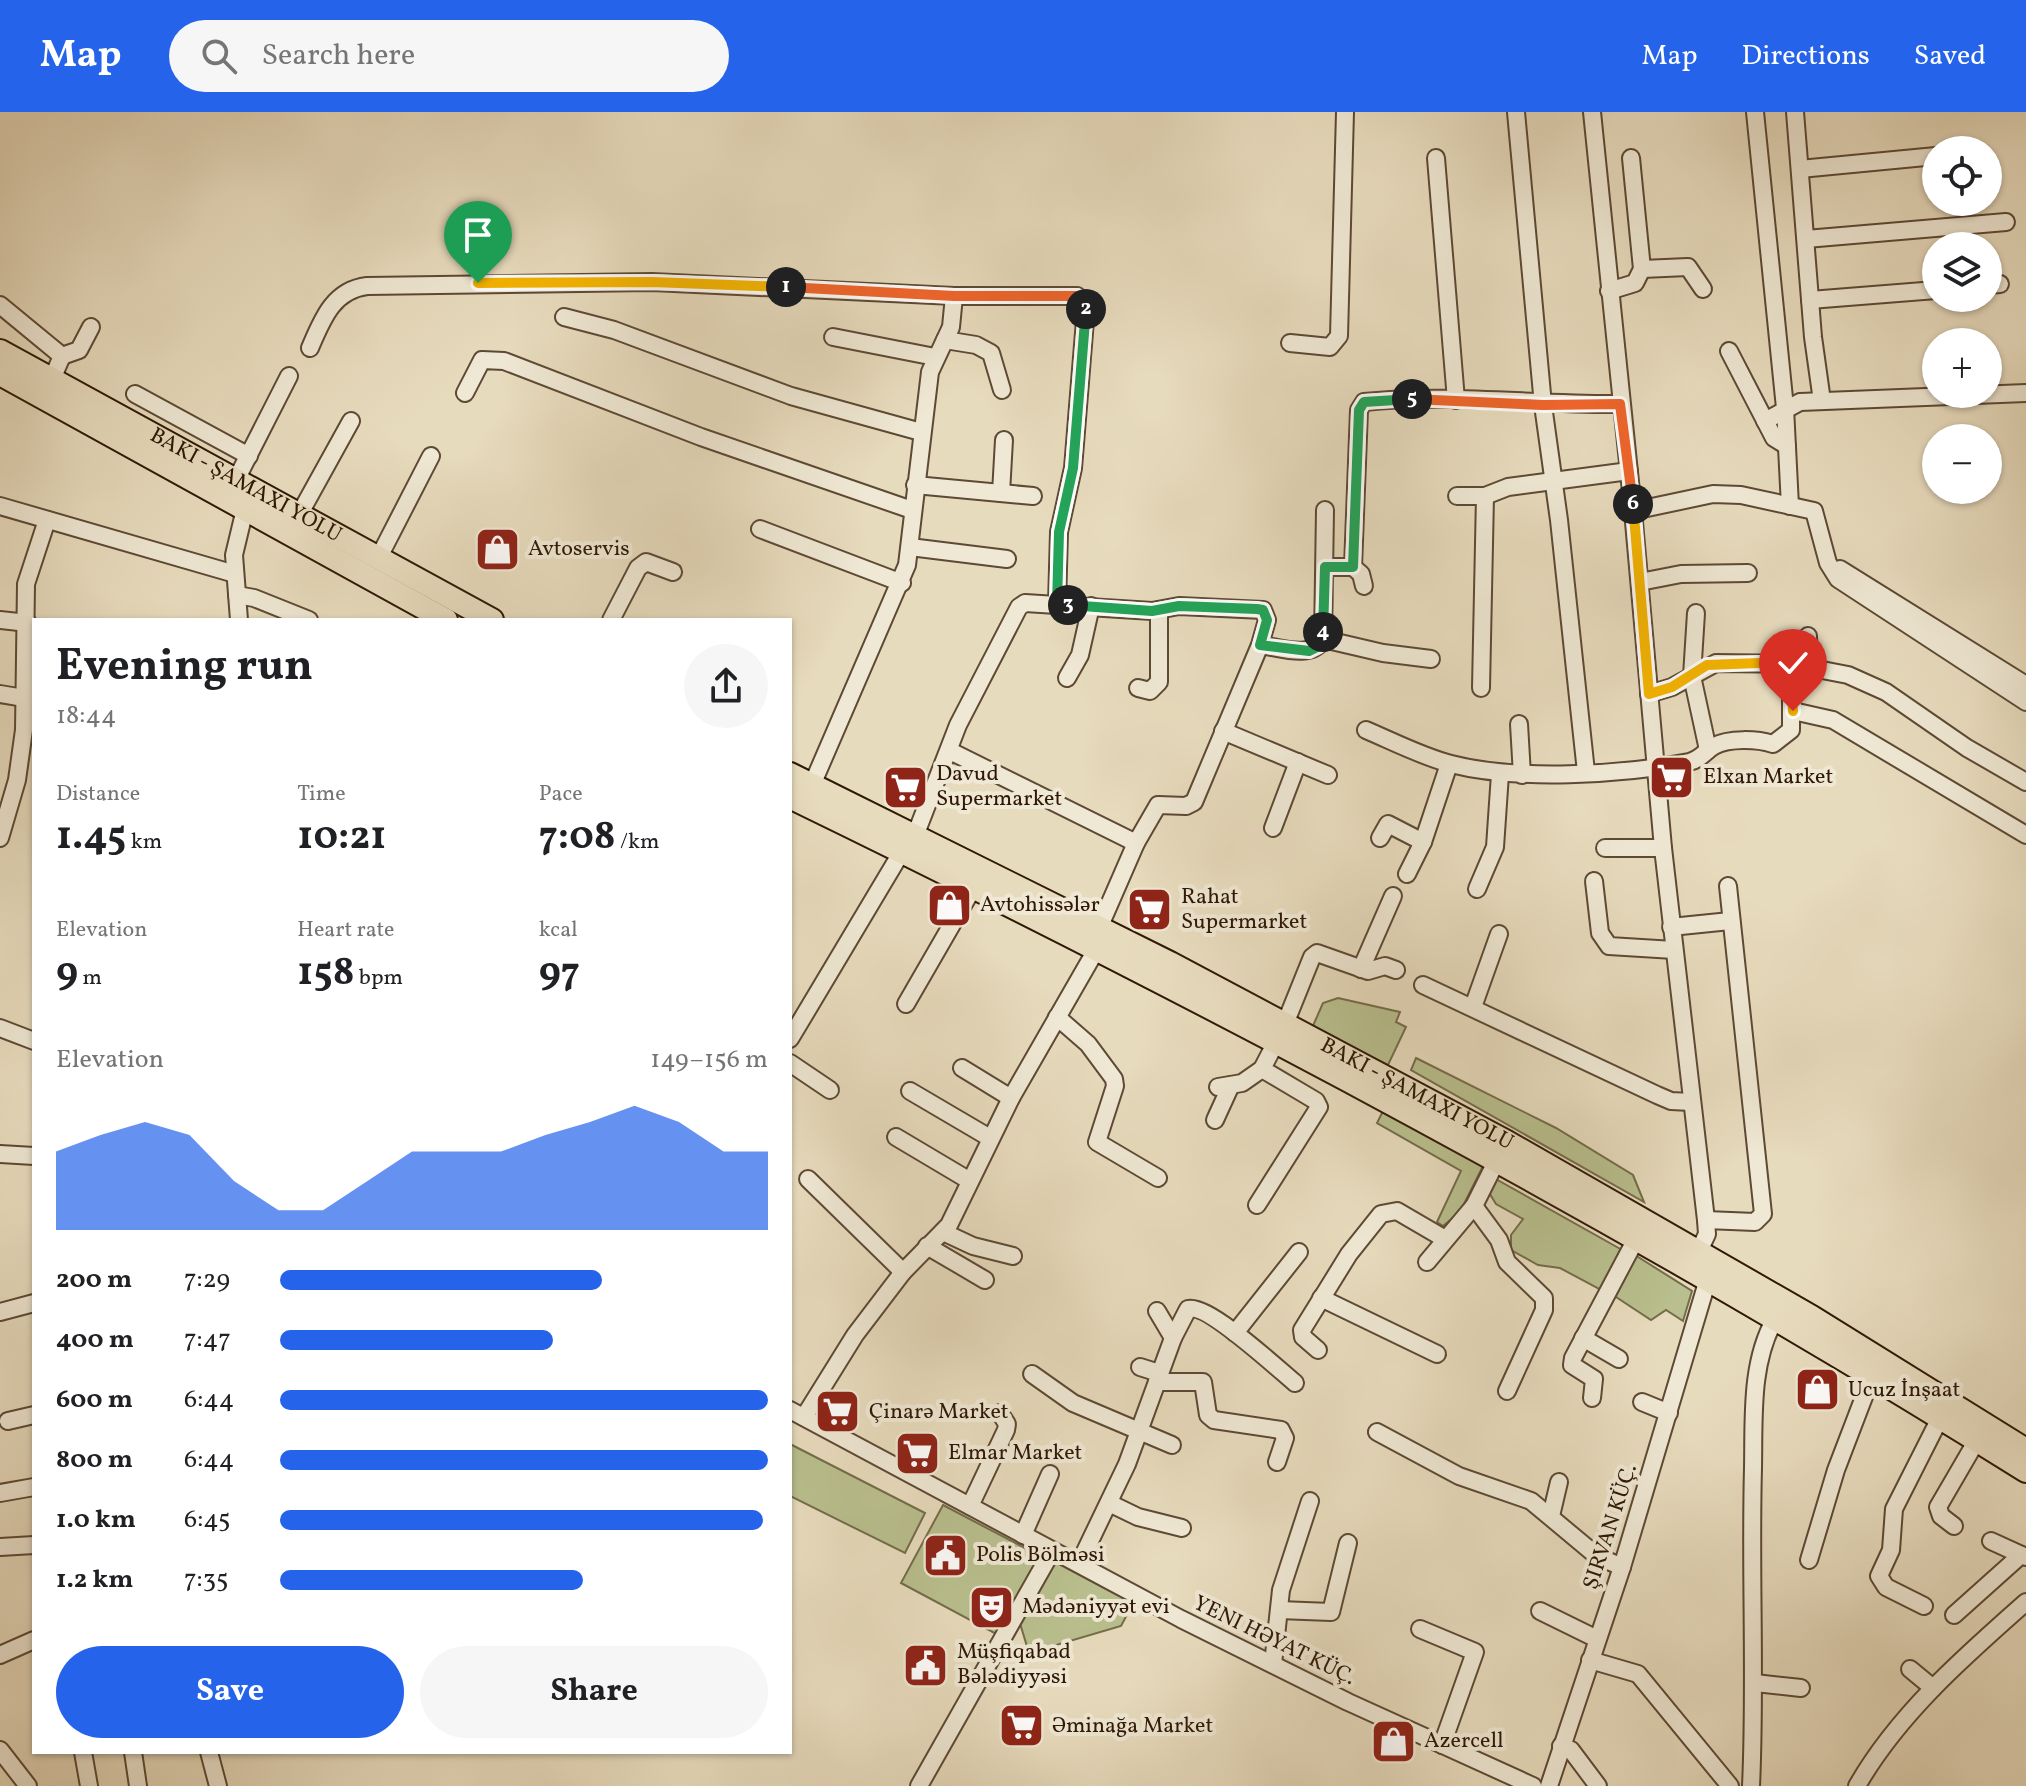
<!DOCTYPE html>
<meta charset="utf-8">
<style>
body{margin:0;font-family:Vollkorn,serif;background:#f6f6f6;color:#202124;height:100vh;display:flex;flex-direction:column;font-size:30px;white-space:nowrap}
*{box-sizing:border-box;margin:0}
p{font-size:26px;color:#757577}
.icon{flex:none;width:44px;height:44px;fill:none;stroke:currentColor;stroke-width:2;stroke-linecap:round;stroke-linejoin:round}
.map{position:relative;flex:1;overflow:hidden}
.panel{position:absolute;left:32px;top:506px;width:760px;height:1136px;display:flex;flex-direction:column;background:#fff;border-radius:0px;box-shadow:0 2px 6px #0004}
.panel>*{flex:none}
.controls{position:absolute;left:1922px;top:24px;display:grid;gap:16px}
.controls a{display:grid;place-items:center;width:80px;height:80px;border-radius:50%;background:#fff;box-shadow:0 2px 6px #0004;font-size:40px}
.pin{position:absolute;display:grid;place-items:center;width:68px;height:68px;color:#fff;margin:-82px -34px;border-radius:50% 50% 50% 0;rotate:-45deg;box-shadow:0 0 8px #0007}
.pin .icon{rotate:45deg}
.km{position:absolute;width:40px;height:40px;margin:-20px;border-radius:50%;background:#222;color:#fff;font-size:22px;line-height:40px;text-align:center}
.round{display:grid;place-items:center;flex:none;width:84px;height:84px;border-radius:42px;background:#f6f6f6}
.head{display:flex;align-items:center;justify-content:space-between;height:136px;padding:0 24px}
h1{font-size:44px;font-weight:700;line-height:60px}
.metrics{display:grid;grid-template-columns:repeat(3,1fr);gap:12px;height:136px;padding:8px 24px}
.metrics div{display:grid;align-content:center}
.metrics b{font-size:40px;font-weight:700}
.metrics small{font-size:22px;font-weight:400}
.metrics p{font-size:22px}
.chart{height:224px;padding:16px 24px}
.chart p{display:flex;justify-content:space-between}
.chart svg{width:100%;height:144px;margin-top:8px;fill:#2563eb;opacity:.7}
.action{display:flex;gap:16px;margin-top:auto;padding:16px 24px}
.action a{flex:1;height:92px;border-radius:48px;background:#2563eb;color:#fff;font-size:32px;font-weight:700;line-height:92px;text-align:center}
.action a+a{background:#f6f6f6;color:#202124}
ul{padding:0 24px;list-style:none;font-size:26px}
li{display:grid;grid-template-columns:128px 96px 1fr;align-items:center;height:60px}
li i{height:20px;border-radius:10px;background:#2563eb}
header{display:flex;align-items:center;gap:48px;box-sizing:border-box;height:112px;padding:0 40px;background:#2563eb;color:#fff}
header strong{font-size:38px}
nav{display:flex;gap:44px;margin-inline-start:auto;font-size:28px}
.search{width:560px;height:72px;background:#f6f6f6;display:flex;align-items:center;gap:20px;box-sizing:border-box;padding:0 28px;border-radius:44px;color:#757577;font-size:30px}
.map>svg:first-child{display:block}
</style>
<header>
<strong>Map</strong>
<div class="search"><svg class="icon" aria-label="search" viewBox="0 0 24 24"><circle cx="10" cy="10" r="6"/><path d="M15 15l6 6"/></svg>Search here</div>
<nav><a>Map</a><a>Directions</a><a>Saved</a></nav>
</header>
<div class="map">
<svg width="2026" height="1674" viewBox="0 0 2026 1674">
<rect width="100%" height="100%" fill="#e7dbbd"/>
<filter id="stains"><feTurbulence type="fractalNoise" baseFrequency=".0025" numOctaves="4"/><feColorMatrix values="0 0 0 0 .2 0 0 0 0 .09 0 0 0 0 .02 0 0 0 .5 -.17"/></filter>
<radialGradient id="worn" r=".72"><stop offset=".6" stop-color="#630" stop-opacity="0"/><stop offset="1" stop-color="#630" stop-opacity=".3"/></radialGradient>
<g fill="#b9bf8e" stroke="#746c4a" stroke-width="2">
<path d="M1338 886 1400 900 1396 910 1406 915 1388 953 1312 916 1323 891Z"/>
<path d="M1416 946 1556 1016 1633 1063 1644 1090 1411 958Z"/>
<path d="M1383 999 1483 1054 1460 1100 1443 1114 1437 1110 1461 1059 1377 1011Z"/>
<path d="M1494 1066 1624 1139 1601 1178 1560 1156 1538 1153 1511 1138V1123L1523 1107 1496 1092 1488 1079Z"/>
<path d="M1635 1143 1692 1179 1683 1209 1666 1198 1651 1208 1613 1183Z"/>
<path d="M790 1332 925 1401 905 1441 790 1384Z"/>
<path d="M943 1393 1040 1444 998 1523 901 1471Z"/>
<path d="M1052 1446 1135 1488 1121 1514 1029 1541 1019 1508Z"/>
</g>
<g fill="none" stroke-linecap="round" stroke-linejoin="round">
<defs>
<g id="minor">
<path d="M1516 0 1543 293 1559 408 1586 660"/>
<path d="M1592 0 1633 399 1663 736 1706 1108 1707 1122 1699 1139"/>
<path d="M1755 0 1785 296 1790 394"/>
<path d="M1795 0 1813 225 1822 289"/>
<path d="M1436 46 1456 288"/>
<path d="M1800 57 1936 44"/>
<path d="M1806 127 2006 110"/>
<path d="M1642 157 1688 155 1703 177"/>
<path d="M1988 173 2000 172"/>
<path d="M1609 179 1635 171 1642 157 1631 46"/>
<path d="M1810 188 1936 178"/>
<path d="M0 193 62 244 52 267"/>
<path d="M564 205 614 218 791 284 921 320"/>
<path d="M833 225 935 245"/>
<path d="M945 228 976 233 991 241 1002 278"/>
<path d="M1290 231 1330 235 1339 224 1345 0"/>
<path d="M310 236C322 208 333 178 367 174L652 170 954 184H1077L1086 196 1073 356 1059 420 1057 492"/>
<path d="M1729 239 1774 326 1787 334"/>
<path d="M62 244 79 238 91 215"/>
<path d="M465 281 482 248 504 249 701 325 912 398"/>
<path d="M135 282 249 344"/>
<path d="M1765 309 1800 290 2026 281"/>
<path d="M236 368 289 264"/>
<path d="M915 373 1033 384"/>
<path d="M1001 381 1004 328"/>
<path d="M1457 384H1485L1508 375 1629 359"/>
<path d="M0 394 235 462"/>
<path d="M1633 399 1713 382 1741 383 1814 399 1828 451 1838 467 2026 590"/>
<path d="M299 403 351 309"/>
<path d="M760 417 902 471"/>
<path d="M910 435 1007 447"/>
<path d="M378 447 431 344"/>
<path d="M1325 455H1353L1359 298 1364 290C1449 281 1535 293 1620 292"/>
<path d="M1353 455 1361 462 1364 474"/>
<path d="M1840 457 2026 573"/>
<path d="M1640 470 1681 462 1748 461"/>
<path d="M237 483 254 486 309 508"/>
<path d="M1696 501 1692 564 1708 638"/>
<path d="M0 508 28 511"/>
<path d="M239 508 234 443 245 397"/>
<path d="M611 508 638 456 646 450 673 460"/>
<path d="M1808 524 1809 554"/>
<path d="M1323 527 1383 541 1431 547"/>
<path d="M1260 533C1279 535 1312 548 1323 527L1325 398"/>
<path d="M1067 566 1080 543 1091 494"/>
<path d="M1138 576 1150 579 1159 570V498"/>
<path d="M1481 576 1485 384"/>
<path d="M0 582 24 586"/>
<path d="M1649 582 1672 575 1716 551 1791 552 1848 563 1886 580 1967 636 2026 670"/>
<path d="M1793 599 1833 608 2026 723"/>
<path d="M1519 612 1522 663"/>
<path d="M1366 618C1394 630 1423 645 1451 652 1517 669 1621 663 1689 650 1700 648 1704 640 1714 634 1729 626 1757 627 1773 632L1791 618V552"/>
<path d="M1223 619 1328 663"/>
<path d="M950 639 1136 731"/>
<path d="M812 673 907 453 930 260 951 215 954 184"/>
<path d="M1273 716 1298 650"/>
<path d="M915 724 958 613 1019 495 1025 491 1152 499 1179 494 1263 498 1267 508 1260 533 1194 690 1186 694 1158 693 1136 731 1099 816"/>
<path d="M0 726 17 668 24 618 26 472 47 408"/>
<path d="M1380 726 1388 712 1423 730"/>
<path d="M1605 736H1663"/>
<path d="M1407 762 1423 730 1449 652"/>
<path d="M1594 769 1600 821 1609 834 1674 838"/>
<path d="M1477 777 1495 735 1500 662"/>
<path d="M1671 815 1730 809"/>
<path d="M1361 857 1393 784"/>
<path d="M1423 873 1657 983 1671 989 1691 990"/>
<path d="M906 892 973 776"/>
<path d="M1473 895 1499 822"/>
<path d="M1057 905 1088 932 1114 967 1115 974 1097 1030 1158 1066"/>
<path d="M1285 912 1312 845 1317 841 1368 859 1385 854 1396 858"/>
<path d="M0 916 34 929"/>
<path d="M790 927 901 741"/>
<path d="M790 951 830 978"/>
<path d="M962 956 1011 986"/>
<path d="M1218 975 1242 971 1262 957"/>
<path d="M910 979 990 1026"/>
<path d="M1215 1008 1231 973"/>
<path d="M896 1025 970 1069"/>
<path d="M0 1042 34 1044"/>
<path d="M808 1067 903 1160"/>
<path d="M1257 1093 1319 995 1316 989 1262 957 1276 930"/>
<path d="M1474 1094 1499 1128 1507 1150 1544 1186V1198L1507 1279"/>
<path d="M1706 1108 1755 1110 1763 1102 1728 774"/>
<path d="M943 1120 973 1134 1013 1144"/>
<path d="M927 1134 985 1168"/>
<path d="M1427 1150 1474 1094 1497 1048"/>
<path d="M1321 1186 1437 1242"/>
<path d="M0 1200 34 1191"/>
<path d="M1235 1221 1299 1140"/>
<path d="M1173 1226 1188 1197C1207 1191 1277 1256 1295 1271"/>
<path d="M1583 1226 1619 1247"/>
<path d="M1318 1238 1303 1225 1302 1218 1349 1142 1381 1102 1397 1099 1445 1127"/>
<path d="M1140 1255 1159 1261"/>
<path d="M1032 1262 1073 1291 1172 1333"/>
<path d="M1157 1270H1203L1208 1303 1214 1308 1281 1318 1285 1326 1277 1350"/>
<path d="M1592 1286 1594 1267 1572 1253 1573 1246 1636 1127"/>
<path d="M1642 1290 1669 1301"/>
<path d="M790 1298 1181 1507 1348 1590 1533 1674"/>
<path d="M804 1305 855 1223 903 1160 949 1113 1011 986 1096 838"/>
<path d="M8 1309 34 1303"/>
<path d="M1377 1320 1459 1364 1531 1389 1597 1444 1622 1455"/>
<path d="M0 1381 34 1375"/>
<path d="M1109 1391 1138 1405 1182 1416"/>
<path d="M970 1394 1006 1318 1007 1312 1000 1301"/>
<path d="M1551 1404 1559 1370"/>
<path d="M1954 1414 1941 1404 1938 1395 1977 1328"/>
<path d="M1023 1423 1050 1362"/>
<path d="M1991 1429 2026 1445"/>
<path d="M0 1435 34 1433"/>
<path d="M1809 1448 1836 1358 1872 1264"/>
<path d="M1079 1452 1127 1352 1173 1226 1157 1199"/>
<path d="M1924 1494 1886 1475 1879 1464 1891 1438 1894 1397 1940 1306"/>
<path d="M1279 1498 1331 1500 1348 1431"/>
<path d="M1540 1499 1597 1527"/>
<path d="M1954 1503 2021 1443"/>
<path d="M1420 1517 1475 1540 1442 1633"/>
<path d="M0 1543 34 1528"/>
<path d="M1590 1548 1638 1562 1730 1674"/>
<path d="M1273 1552 1281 1478 1310 1389"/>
<path d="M1910 1557 1933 1576"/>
<path d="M1755 1571 1801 1576"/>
<path d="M1561 1634 1571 1638 1598 1674"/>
<path d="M0 1638 28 1674"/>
<path d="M83 1640 89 1674"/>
<path d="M133 1640 138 1674"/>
<path d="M209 1640 218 1674"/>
<path d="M919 1674 1052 1439"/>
<path d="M1549 1674 1622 1455 1708 1167"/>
<path d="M1751 1674C1756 1568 1750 1462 1753 1356 1754 1306 1750 1251 1775 1207"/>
<path d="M1857 1674C1898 1602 1965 1544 2026 1490"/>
</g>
<g id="highway">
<path id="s1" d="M0 239 492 508"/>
<path d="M0 262 446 508"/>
<path id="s2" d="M790 662 1170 851 1507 1030 1812 1205 2026 1338"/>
<path d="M790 685C1212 890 1628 1110 2026 1359"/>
</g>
</defs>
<use href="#minor" stroke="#5d4934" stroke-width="20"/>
<use href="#highway" stroke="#2f1806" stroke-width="26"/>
<use href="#minor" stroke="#efe8d4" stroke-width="16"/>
<use href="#highway" stroke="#e7dbbd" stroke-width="22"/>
</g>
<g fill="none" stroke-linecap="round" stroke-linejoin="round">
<defs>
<path id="split-1" d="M478 171 652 170 786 175"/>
<path id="split-2" d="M786 175 954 184H1077L1084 189 1086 197"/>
<path id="split-3" d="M1068 493 1057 492 1059 420 1073 356 1086 197"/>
<path id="split-4" d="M1068 493 1152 499 1179 494 1257 497 1263 498 1267 508 1260 533 1309 539 1319 534 1323 520"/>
<path id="split-5" d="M1323 520 1325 455H1353L1359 298 1364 290 1412 287"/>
<path id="split-6" d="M1412 287 1543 293 1620 292 1633 392"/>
<path id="split-7" d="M1633 392 1649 582 1672 575 1707 553 1759 551"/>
<path id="split-8" d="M1759 551 1791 552 1793 599"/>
</defs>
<use href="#split-1" stroke="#fff" stroke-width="16"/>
<use href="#split-2" stroke="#fff" stroke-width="16"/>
<use href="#split-3" stroke="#fff" stroke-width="16"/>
<use href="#split-4" stroke="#fff" stroke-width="16"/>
<use href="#split-5" stroke="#fff" stroke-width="16"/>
<use href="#split-6" stroke="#fff" stroke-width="16"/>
<use href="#split-7" stroke="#fff" stroke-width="16"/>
<use href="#split-8" stroke="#fff" stroke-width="16"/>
<use href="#split-1" stroke="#f5b400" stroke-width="10"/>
<use href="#split-2" stroke="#f0652b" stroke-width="10"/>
<use href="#split-3" stroke="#22a559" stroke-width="10"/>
<use href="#split-4" stroke="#22a559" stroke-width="10"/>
<use href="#split-5" stroke="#22a559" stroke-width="10"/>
<use href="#split-6" stroke="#f0652b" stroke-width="10"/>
<use href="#split-7" stroke="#f5b400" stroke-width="10"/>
<use href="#split-8" stroke="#f5b400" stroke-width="10"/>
</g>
<defs>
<symbol id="shop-square" viewBox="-11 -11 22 22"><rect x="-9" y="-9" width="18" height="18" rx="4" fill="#8f2418" stroke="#efe8d4"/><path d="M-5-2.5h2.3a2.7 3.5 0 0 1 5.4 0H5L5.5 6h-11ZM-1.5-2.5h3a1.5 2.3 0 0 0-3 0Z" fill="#fff"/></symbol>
<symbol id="supermarket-square" viewBox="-11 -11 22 22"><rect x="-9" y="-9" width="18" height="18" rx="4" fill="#8f2418" stroke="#efe8d4"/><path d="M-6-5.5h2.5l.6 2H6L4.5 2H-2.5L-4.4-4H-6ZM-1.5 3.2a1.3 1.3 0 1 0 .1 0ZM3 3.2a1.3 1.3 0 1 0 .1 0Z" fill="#fff"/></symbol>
<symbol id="civic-square" viewBox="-11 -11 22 22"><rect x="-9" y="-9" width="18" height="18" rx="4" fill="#8f2418" stroke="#efe8d4"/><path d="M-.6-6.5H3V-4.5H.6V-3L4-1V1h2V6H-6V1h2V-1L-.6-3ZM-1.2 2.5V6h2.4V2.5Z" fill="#fff"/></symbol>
<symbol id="theatre-square" viewBox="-11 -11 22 22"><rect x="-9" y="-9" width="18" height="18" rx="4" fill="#8f2418" stroke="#efe8d4"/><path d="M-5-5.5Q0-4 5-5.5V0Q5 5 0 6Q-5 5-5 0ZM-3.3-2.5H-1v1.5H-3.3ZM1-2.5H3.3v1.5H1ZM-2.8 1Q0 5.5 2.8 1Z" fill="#fff"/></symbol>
</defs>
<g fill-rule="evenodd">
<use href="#shop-square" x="472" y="412" width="51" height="51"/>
<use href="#supermarket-square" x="1646" y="640" width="51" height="51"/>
<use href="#supermarket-square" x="880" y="650" width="51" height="51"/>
<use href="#shop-square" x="924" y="768" width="51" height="51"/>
<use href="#supermarket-square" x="1124" y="772" width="51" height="51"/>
<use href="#shop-square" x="1792" y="1252" width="51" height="51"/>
<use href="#supermarket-square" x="812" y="1274" width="51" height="51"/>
<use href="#supermarket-square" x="892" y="1316" width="51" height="51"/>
<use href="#civic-square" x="920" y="1418" width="51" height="51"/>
<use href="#theatre-square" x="966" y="1470" width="51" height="51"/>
<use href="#civic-square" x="900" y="1528" width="51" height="51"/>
<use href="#supermarket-square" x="996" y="1588" width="51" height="51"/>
<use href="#shop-square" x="1368" y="1604" width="51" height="51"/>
</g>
<g text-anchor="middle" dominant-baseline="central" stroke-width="8" stroke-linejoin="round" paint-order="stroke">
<g font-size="22" fill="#2f1806" stroke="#efe8d4">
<text stroke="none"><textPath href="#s1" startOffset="280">BAKI - ŞAMAXI YOLU</textPath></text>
<text stroke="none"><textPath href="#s2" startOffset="704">BAKI - ŞAMAXI YOLU</textPath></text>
<text transform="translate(1611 1415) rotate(-72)">ŞIRVAN KÜÇ.</text>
<text transform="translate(1274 1529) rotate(26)">YENI HƏYAT KÜÇ.</text>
</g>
<g font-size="22" fill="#2f1806" stroke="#efe8d4" text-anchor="start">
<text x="528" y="437">Avtoservis</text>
<text x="936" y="662">Davud<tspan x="936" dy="25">Supermarket</tspan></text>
<text x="1703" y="665">Elxan Market</text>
<text x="1181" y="785">Rahat<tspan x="1181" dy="25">Supermarket</tspan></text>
<text x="980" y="793">Avtohissələr</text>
<text x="1848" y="1278">Ucuz İnşaat</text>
<text x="869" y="1300">Çinarə Market</text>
<text x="948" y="1341">Elmar Market</text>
<text x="976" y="1443">Polis Bölməsi</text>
<text x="1022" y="1495">Mədəniyyət evi</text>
<text x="957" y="1540">Müşfiqabad<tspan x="957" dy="25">Bələdiyyəsi</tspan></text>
<text x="1052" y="1614">Əminağa Market</text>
<text x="1424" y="1629">Azercell</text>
</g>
</g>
<rect width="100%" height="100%" filter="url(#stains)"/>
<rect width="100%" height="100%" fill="url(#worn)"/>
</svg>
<div class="controls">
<a><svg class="icon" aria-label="locate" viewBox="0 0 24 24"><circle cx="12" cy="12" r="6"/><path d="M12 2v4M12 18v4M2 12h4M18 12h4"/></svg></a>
<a><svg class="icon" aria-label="layers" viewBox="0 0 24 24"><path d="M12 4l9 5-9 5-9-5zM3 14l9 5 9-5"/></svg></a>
<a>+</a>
<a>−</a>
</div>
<div class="pin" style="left:478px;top:171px;background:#1e9e55"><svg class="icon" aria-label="arrive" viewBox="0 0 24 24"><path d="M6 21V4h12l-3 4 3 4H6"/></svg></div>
<div class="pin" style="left:1793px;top:599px;background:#d93025"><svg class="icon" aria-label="check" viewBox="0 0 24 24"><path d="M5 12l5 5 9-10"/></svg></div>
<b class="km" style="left:786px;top:175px">1</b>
<b class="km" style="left:1086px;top:197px">2</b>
<b class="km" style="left:1068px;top:493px">3</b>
<b class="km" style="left:1323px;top:520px">4</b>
<b class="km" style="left:1412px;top:287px">5</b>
<b class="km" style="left:1633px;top:392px">6</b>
<section class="panel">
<div class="head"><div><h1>Evening run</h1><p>18:44</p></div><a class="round"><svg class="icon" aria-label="share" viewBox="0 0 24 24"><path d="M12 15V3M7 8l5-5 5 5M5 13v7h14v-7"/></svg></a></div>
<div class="metrics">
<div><p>Distance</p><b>1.45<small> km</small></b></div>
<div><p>Time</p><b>10:21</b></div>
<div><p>Pace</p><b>7:08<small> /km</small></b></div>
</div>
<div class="metrics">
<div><p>Elevation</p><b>9<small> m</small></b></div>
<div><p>Heart rate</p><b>158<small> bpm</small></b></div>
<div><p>kcal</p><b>97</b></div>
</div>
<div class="chart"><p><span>Elevation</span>149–156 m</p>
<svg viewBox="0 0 160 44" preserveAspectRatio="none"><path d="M0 44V20L10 15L20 11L30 15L40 29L50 38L60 38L70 29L80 20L90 20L100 20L110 15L120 11L130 6L140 11L150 20L160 20V44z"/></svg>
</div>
<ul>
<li><b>200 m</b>7:29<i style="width:66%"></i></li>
<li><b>400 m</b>7:47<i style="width:56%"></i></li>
<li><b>600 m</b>6:44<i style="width:100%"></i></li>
<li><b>800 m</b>6:44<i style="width:100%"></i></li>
<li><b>1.0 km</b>6:45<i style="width:99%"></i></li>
<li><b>1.2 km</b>7:35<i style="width:62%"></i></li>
</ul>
<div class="action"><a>Save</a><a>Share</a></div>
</section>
</div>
